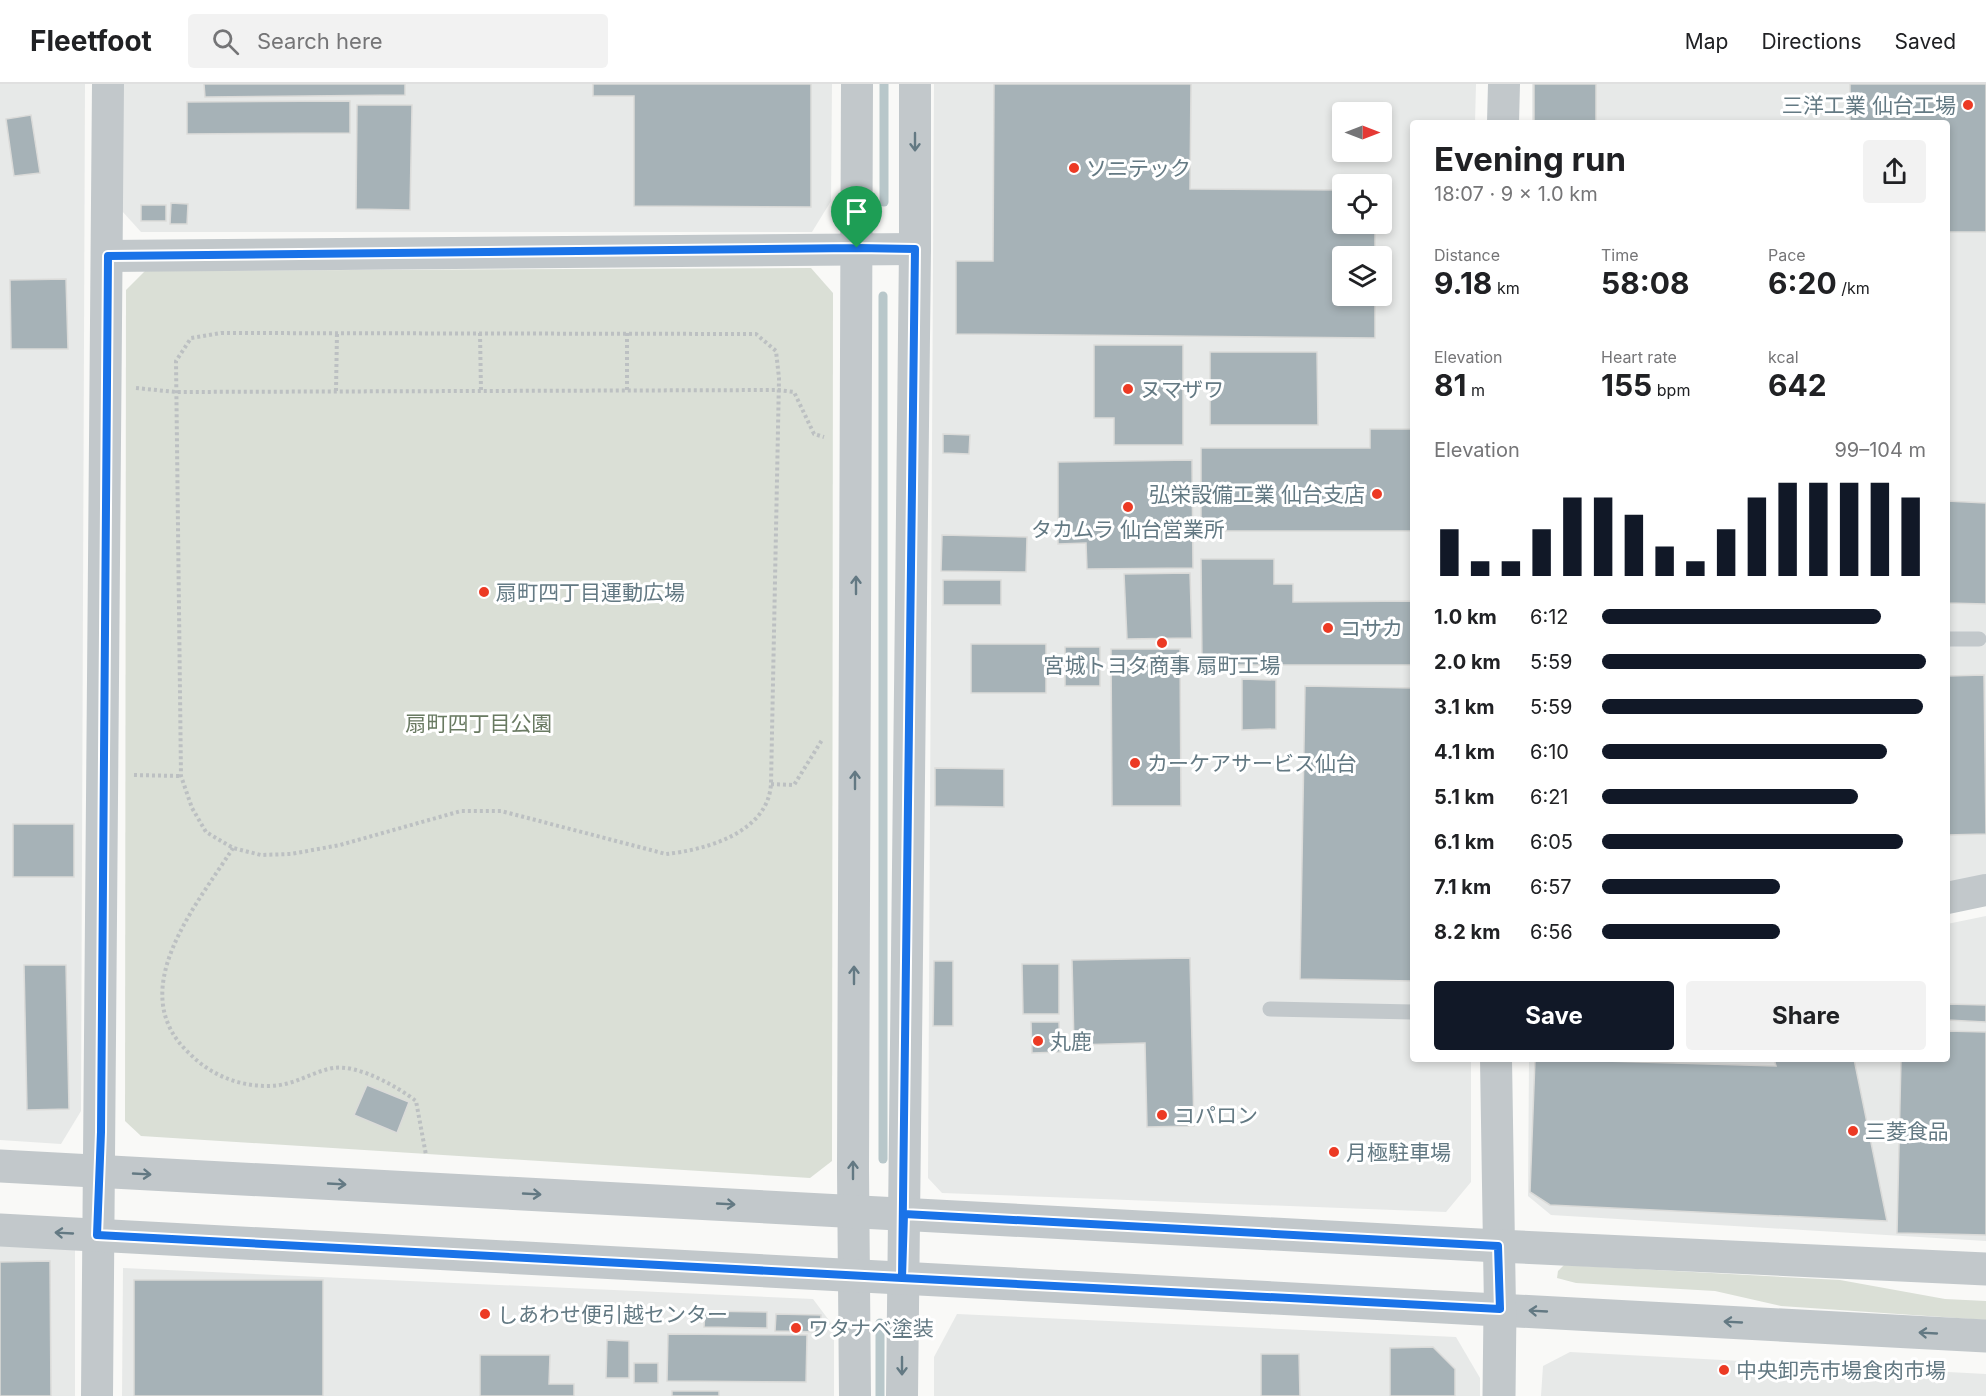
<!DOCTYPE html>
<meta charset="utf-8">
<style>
body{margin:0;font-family:Inter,"Noto Sans JP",sans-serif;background:#f2f2f2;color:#202124;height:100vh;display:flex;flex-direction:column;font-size:22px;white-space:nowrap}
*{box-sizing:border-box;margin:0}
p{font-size:20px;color:#757577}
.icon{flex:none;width:33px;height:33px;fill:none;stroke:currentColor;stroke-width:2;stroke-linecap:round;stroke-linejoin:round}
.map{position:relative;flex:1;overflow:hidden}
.side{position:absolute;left:1410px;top:36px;width:540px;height:942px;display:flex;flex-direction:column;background:#fff;border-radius:6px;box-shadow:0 3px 9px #0003}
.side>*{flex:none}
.needle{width:39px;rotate:90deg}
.fabs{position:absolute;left:1332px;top:18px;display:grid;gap:12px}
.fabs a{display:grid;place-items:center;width:60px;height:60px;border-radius:6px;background:#fff;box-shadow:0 3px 9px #0003;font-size:30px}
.pin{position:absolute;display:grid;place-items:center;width:51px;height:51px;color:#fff;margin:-62px -26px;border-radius:50% 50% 50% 0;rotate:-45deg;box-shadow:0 0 6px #0007}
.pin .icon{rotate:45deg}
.round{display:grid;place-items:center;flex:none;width:63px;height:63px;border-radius:6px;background:#f2f2f2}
.headline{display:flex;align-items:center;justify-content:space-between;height:102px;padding:0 24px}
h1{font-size:33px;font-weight:700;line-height:45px}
.metrics{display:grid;grid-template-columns:repeat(3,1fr);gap:9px;height:102px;padding:6px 24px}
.metrics div{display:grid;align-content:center}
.metrics b{font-size:30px;font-weight:700}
.metrics small{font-size:16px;font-weight:400}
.metrics p{font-size:16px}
.chart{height:168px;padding:12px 24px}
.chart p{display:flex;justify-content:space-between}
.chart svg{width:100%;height:108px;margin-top:6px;stroke:#111827;stroke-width:6}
.primary-button{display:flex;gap:12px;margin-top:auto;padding:12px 24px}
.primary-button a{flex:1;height:69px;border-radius:6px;background:#111827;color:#fff;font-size:24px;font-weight:700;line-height:69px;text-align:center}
.primary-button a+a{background:#f2f2f2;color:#202124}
ul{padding:0 24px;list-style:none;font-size:20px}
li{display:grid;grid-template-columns:96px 72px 1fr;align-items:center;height:45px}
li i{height:15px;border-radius:8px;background:#111827}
header{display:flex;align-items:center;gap:36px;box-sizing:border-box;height:84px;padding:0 30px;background:#fff;border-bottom:2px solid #e0e0e0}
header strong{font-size:28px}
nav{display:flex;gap:33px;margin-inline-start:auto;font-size:21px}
.search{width:420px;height:54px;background:#f2f2f2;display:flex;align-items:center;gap:15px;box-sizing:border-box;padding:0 21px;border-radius:6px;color:#757577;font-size:22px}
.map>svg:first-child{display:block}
</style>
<header>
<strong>Fleetfoot</strong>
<div class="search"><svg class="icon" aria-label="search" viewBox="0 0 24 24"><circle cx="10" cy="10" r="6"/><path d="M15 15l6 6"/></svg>Search here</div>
<nav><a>Map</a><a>Directions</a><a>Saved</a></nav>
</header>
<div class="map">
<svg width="1986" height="1312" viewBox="0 0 1986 1312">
<rect width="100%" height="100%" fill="#f9f9f7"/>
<g fill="#e7e9e8" fill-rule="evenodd">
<path d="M0 0H85L81 1027 61 1060 0 1056Z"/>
<path d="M122 0H832L831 117 812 148H141L122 127Z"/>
<path d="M934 0H1476L1475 39H1413V975H1471V1098L1446 1128 942 1109 928 1094ZM1342 28H1382V68H1342ZM1342 100H1382V140H1342ZM1342 172H1382V212H1342Z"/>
<path d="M1532 0H1986V792L1947 799V39H1532Z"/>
<path d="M1986 832V1157L1551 1131 1528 1112 1529 975H1947V840Z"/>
<path d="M0 1158 75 1161V1312H0Z"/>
<path d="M123 1184 813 1215 834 1243V1312H122Z"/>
<path d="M957 1230 1456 1253 1480 1294V1312H934V1273Z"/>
<path d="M1570 1268 1986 1290V1312H1541L1543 1282Z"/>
</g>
<g fill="#dadfd6">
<path d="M811 184 833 209 832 1077 810 1094 141 1052 125 1037 126 206 145 187Z"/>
<path d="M1564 1181 1840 1196 1945 1215 1986 1217V1236L1781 1222 1715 1207 1576 1199 1557 1194 1558 1187Z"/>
</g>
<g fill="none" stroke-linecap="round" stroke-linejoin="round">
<g stroke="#b8c7ca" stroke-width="9">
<path d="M884 118V0"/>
<path d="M883 212V1075"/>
<path d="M880 1312V1239"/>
</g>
</g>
<g fill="#a6b2b7" stroke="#dbdbd9" stroke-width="1.5">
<path d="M204 0H405V11L205 13Z"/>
<path d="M593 0H811V123L634 122V12H593Z"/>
<path d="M994 0H1191L1190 105 1342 106V140H1375V172H1342V212H1375V254L956 250V177H993Z"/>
<rect x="1534" y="0" width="62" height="39"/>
<path d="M1850 0H1986V148H1947V39H1850Z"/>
<path d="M350 17V49L187 50V18Z"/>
<path d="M357 21H412L410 126 356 125Z"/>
<path d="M31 31 40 89 14 92 6 35Z"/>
<path d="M171 119 188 120 187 140H170Z"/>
<rect x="141" y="121" width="25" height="16"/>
<path d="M66 195 68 265H11L10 196Z"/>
<path d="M1094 261H1183V361H1114V334H1094Z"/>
<path d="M1210 268H1317L1318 341H1210Z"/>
<path d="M1370 345H1413V447H1201V364H1370Z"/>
<path d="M943 350 970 351 969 370 943 369Z"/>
<path d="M1192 376 1193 484 1087 485 1086 459 1058 460V378Z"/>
<path d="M1947 417 1986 419V520L1947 519Z"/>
<path d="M942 451 1027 453 1026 488 941 487Z"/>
<path d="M1201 475H1274V500H1293V518L1413 517V581H1202Z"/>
<path d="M1190 489 1192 554 1127 555 1124 490Z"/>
<rect x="943" y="496" width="58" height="25"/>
<rect x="971" y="560" width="75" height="49"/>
<rect x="1065" y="563" width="35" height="39"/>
<path d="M1111 565H1180L1181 722H1112Z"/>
<path d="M1984 591 1986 750 1947 751V592Z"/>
<path d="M1242 595 1276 596V645L1242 646Z"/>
<path d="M1305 602 1413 604V897L1300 895Z"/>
<path d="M935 684 1004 685V723L935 722Z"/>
<rect x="13" y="740" width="61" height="53"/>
<path d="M1190 874 1194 1042 1147 1043 1145 959 1074 961 1072 876Z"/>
<path d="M934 877H953V942H933Z"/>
<path d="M1022 880H1059V930H1023Z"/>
<path d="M24 881H66L69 1025 27 1026Z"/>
<path d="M1947 920 1986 921V938L1947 936Z"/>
<path d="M1031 938H1059L1060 968 1032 969Z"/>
<path d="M1947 947 1986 948V1151L1897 1149 1901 975H1947Z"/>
<path d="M1535 975 1776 982 1774 975H1854L1887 1137 1550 1121 1530 1108Z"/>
<path d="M367 1001 409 1018 397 1049 354 1031Z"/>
<path d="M50 1177 51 1312H0V1178Z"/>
<rect x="134" y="1196" width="189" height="116"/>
<path d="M705 1227 767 1228V1244L704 1243Z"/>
<path d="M776 1230 821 1231 820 1248 775 1247Z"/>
<path d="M668 1250 807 1251 806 1298 667 1297Z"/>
<path d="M607 1256 629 1257V1294H606Z"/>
<path d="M1433 1263 1455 1285V1312H1390V1264Z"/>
<path d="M1261 1270H1299L1300 1312H1261Z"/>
<path d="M480 1271H550L549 1300H574V1312H480Z"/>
<rect x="634" y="1279" width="24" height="20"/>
<rect x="672" y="1307" width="47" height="5"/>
</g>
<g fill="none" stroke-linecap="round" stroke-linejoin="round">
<g stroke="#bcc0c2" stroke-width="4" stroke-dasharray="3 3" stroke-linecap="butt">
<path d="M221 249 756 250 776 267 779 294 771 700C768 749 705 766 666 770L501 727H461L340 761 291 770 261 771 233 764 206 748 192 724 181 692 176 277 191 254Z"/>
<path d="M480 249 481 307"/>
<path d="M627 249V306"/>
<path d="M136 304 176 308 778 306 794 308 814 350 824 353"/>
<path d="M336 307 337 249"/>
<path d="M134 691 181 692"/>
<path d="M771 700 794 701 822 656"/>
<path d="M233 764C196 822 122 908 190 970 211 991 238 1002 268 1002 294 1002 311 988 333 984 358 980 398 1003 416 1017L426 1071"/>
</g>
<g stroke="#c2c8cb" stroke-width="15">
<path d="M1947 555H1979"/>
<path d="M1270 925 1413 928"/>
</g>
<g stroke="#c2c8cb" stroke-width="32">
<path d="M1503 39 1504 0"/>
<path d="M107 172 915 165"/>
<path d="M1947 814 1986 806"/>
<path d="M1496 975 1500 1225"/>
<path d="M97 1312 108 0"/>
<path d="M855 1312 853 1086 857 0"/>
<path d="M902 1312 915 165V0"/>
</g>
<g stroke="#c2c8cb" stroke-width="33">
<path d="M0 1082 1498 1162 1986 1185"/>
<path d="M0 1146 1986 1252"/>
<path d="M1499 1312 1500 1225"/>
</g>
</g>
<defs><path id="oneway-shaft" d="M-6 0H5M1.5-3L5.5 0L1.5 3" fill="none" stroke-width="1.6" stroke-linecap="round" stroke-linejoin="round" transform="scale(1.5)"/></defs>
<g stroke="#637983">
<use href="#oneway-shaft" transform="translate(915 58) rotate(90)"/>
<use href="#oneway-shaft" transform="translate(856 501) rotate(-90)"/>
<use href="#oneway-shaft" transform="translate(855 696) rotate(-90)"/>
<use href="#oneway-shaft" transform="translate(854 891) rotate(-90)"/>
<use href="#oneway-shaft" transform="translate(853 1086) rotate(-90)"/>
<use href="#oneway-shaft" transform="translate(142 1090) rotate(3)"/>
<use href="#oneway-shaft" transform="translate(337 1100) rotate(3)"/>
<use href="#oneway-shaft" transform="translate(532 1110) rotate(3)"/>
<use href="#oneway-shaft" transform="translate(726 1120) rotate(3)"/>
<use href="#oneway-shaft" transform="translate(64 1149) rotate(-177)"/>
<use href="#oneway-shaft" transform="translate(1538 1227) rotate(-177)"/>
<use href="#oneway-shaft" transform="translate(1733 1238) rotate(-177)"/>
<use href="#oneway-shaft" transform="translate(1928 1249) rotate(-177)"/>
<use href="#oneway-shaft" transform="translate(902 1282) rotate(90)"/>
</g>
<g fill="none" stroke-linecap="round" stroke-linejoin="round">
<defs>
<path id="route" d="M857 164 108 172 101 1048 97 1151 902 1194 904 1130 1498 1162 1500 1225 902 1194 915 165 857 164"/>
</defs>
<use href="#route" stroke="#fff" stroke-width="12"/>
<use href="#route" stroke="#1a73e8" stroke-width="8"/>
</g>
<g fill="#ec3a24" stroke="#fff" stroke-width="2">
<circle cx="1968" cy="21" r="6"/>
<circle cx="1074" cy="84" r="6"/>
<circle cx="1128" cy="305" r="6"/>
<circle cx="1377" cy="410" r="6"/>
<circle cx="1128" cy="423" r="6"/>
<circle cx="484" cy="508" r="6"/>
<circle cx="1328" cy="544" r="6"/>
<circle cx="1162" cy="559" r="6"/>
<circle cx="1135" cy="679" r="6"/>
<circle cx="1038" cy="957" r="6"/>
<circle cx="1162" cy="1031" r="6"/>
<circle cx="1853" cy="1047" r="6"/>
<circle cx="1334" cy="1068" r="6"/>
<circle cx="485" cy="1230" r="6"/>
<circle cx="796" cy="1244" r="6"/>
<circle cx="1724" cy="1286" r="6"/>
</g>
<g text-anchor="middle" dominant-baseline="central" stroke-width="6" stroke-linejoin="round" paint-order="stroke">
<g font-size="21" fill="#637983" stroke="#fff" text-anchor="start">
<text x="1956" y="21" text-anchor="end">三洋工業 仙台工場</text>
<text x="1086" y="84">ソニテック</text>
<text x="1140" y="305">ヌマザワ</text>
<text x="1365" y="410" text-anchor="end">弘栄設備工業 仙台支店</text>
<text x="1128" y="445" text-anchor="middle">タカムラ 仙台営業所</text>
<text x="496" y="508">扇町四丁目運動広場</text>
<text x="1340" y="544">コサカ</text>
<text x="1162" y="581" text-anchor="middle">宮城トヨタ商事 扇町工場</text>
<text x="1147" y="679">カーケアサービス仙台</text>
<text x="1050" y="957">丸鹿</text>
<text x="1174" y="1031">コパロン</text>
<text x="1865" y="1047">三菱食品</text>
<text x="1346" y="1068">月極駐車場</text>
<text x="497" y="1230">しあわせ便引越センター</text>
<text x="808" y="1244">ワタナベ塗装</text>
<text x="1736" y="1286">中央卸売市場食肉市場</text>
</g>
<g font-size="21" fill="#697a62" stroke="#fff">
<text x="479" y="639">扇町四丁目公園</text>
</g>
</g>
</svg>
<div class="fabs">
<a><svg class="needle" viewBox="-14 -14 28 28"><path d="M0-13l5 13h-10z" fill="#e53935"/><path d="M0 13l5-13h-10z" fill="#757577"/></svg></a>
<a><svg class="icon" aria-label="locate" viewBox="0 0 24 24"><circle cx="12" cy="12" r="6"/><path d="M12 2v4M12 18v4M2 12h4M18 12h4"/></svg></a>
<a><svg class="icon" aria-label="layers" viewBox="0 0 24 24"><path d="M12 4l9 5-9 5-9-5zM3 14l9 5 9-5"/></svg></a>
</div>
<div class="pin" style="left:857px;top:164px;background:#1e9e55"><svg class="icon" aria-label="arrive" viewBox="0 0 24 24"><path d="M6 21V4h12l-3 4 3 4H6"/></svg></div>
<section class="side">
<div class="headline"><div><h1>Evening run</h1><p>18:07 · 9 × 1.0 km</p></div><a class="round"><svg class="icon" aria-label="share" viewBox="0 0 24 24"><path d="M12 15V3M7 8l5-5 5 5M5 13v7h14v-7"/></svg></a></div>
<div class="metrics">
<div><p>Distance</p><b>9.18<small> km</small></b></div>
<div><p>Time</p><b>58:08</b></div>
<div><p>Pace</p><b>6:20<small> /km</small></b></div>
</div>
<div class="metrics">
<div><p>Elevation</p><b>81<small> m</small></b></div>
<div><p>Heart rate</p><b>155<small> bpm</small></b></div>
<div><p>kcal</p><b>642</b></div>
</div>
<div class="chart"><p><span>Elevation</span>99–104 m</p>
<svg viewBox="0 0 160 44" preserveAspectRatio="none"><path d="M5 44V25M15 44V38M25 44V38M35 44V25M45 44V12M55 44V12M65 44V19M75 44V32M85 44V38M95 44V25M105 44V12M115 44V6M125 44V6M135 44V6M145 44V6M155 44V12"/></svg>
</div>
<ul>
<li><b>1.0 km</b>6:12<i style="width:86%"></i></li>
<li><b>2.0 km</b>5:59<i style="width:100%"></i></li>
<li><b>3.1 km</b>5:59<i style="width:99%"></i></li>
<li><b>4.1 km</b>6:10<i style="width:88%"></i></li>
<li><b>5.1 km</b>6:21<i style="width:79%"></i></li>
<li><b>6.1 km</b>6:05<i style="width:93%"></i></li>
<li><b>7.1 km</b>6:57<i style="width:55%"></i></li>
<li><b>8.2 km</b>6:56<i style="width:55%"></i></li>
</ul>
<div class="primary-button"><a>Save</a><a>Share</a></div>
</section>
</div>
